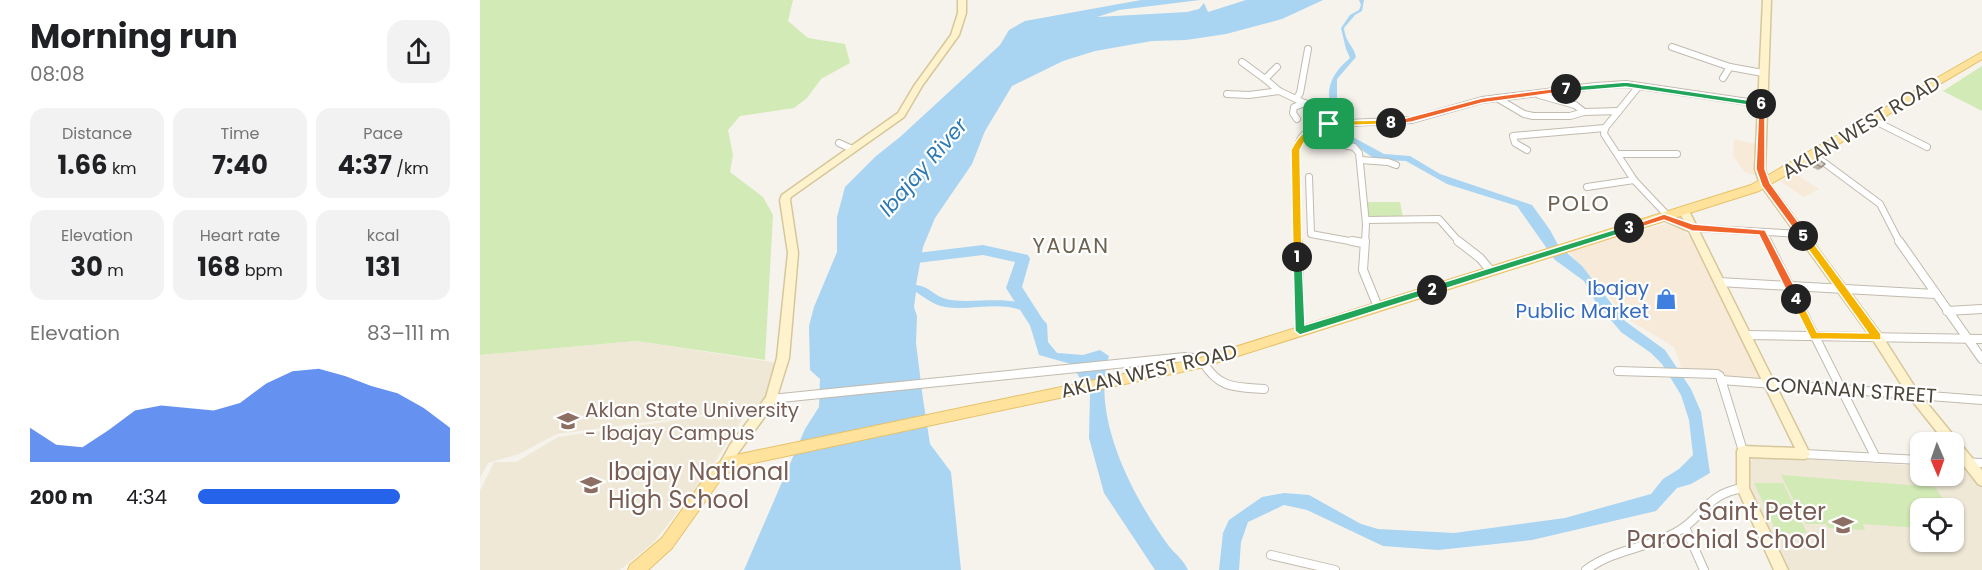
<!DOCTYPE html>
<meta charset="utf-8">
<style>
body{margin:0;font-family:Poppins,sans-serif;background:#f2f2f2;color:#202124;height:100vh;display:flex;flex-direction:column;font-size:22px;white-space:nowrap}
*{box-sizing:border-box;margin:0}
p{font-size:20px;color:#757577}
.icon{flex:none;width:33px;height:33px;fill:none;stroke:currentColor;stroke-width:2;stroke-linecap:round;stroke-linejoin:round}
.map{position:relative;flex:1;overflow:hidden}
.drawer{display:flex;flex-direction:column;background:#fff;width:480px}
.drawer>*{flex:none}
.needle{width:39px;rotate:178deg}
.fabs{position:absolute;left:1430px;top:432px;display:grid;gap:12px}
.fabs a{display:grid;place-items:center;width:54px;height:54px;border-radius:12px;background:#fff;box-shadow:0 2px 4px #0004;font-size:30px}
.pin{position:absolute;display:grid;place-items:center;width:51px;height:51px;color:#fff;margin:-26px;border-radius:12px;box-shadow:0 3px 9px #0006}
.km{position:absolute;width:30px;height:30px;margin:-15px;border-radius:50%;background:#222;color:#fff;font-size:16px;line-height:30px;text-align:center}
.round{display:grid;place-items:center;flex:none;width:63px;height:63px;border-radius:18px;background:#f2f2f2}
.overview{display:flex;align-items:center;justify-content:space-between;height:102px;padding:0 30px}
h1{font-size:33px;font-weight:700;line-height:45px}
.figures{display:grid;grid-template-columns:repeat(3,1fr);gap:9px;height:102px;padding:6px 30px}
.figures div{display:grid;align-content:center;border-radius:15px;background:#f2f2f2;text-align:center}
.figures b{font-size:26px;font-weight:700}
.figures small{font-size:16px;font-weight:400}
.figures p{font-size:16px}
.chart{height:168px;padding:12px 30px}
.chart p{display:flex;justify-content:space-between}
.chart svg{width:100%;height:108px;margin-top:6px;fill:#2563eb;opacity:.7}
ul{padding:0 30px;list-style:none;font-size:20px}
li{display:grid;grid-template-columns:96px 72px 1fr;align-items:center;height:45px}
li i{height:15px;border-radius:8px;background:#2563eb}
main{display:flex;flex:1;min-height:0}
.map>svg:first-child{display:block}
</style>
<main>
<section class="drawer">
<div class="overview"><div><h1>Morning run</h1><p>08:08</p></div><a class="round"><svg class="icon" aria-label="share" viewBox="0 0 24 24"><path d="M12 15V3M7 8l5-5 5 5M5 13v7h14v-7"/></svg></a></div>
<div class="figures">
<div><p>Distance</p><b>1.66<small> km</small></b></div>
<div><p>Time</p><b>7:40</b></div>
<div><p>Pace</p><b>4:37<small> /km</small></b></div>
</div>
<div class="figures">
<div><p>Elevation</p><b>30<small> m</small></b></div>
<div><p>Heart rate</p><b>168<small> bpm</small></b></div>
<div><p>kcal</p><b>131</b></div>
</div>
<div class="chart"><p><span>Elevation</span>83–111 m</p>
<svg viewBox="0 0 160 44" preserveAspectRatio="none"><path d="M0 44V30L10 37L20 38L30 31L40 23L50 21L60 22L70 23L80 20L90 12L100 7L110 6L120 9L130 13L140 16L150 22L160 30V44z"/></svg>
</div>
<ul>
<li><b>200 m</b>4:34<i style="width:80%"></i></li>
</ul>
</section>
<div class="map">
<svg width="1502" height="570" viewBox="0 0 1502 570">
<rect width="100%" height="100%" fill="#f6f3ec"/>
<g fill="#f7ead8">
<path d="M1254 139 1276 144 1273 158 1278 176 1264 172 1253 155Z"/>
<path d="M1314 173 1339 189 1324 197 1300 181Z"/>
<path d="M1185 224 1202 229 1212 239 1280 379 1244 376 1242 372 1203 371 1194 347 1148 319 1089 252Z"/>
</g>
<g fill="#efe8d6" fill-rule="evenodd">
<path d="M156 341 298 363 288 397 275 408 77 434 39 454 8 463 0 478V355Z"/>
<path d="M268 410 224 479 173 543 140 570H0V491L14 462H36L78 437Z"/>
<path d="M1275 456 1440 466V476H1473V468L1487 469 1502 489V570H1307L1268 488 1267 465ZM1440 508H1473V542H1440Z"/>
</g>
<g fill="#d2eab5">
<path d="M0 0H313L308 21 328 38 365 44 370 63 341 79 327 98 314 108 260 116 248 130 253 155 250 172 283 197 293 215 285 360 156 341 0 355Z"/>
<path d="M1502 66V111L1463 91Z"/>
<path d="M887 202H920L923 218 888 219Z"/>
<path d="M1301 475 1455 487 1469 508H1440V528L1383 524 1385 530 1349 528 1346 524H1326Z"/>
<path d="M1274 483H1303L1327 533H1297Z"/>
</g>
<g fill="#a9d4f2">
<path d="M661 0H720L639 10 617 17 707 12 719 9 724 3 728 12 766 0H843L802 19 746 34 706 40 672 41 615 51 583 61 532 86 505 131 492 164 455 218 443 247 436 285C449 286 454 296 466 299 490 305 529 294 551 307 556 311 562 319 567 324L568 342 577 353 603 355 620 350 629 356C610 416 653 497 688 545 695 554 703 559 708 570H675L624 493 609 438 610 394 591 364 559 355 546 312C520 300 493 311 465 307 454 305 445 298 436 292L434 307 437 316 436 343 443 399 450 444 471 472 481 570H264L325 429 339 407 340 379 330 370 329 326 334 307 357 252V217L365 187 395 157 420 137 520 45 529 30 545 21Z"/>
<path d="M879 0H884L882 11 875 15 864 28C865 42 874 46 876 57L857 79V99L860 116 869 135 904 154 930 156 960 174 1052 205 1070 230 1078 245 1102 266 1145 321 1185 350 1211 389 1221 412 1230 473 1211 484 1197 488 1176 511 1052 540 958 550 903 546 827 510 804 505 768 522 761 542 759 570H739L743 533 749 520 782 497 804 493 829 495 881 524 898 529 974 533 1085 518 1171 494 1183 479 1199 469 1213 455 1209 420 1201 395 1182 364 1171 353 1141 332 1115 301 1104 281 1075 260 1037 206 967 184 926 161 905 160 892 157 863 137 852 119C855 109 849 104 849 95 849 78 859 68 870 58L866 49 861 28 870 15 879 10 881 5Z"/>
</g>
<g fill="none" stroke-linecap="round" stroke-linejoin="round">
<path fill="#a9d4f2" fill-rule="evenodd" d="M503 245 548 255 550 259 542 287 565 323 563 327H551L526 288 535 262 503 255 420 265 413 260 420 255Z"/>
<defs>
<g id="street-far1">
<path d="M1192 47 1250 67 1283 73"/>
<path d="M828 49 820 93 816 99 837 110 863 145 874 147 879 153 886 224 885 243"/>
<path d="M762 62 785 79"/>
<path d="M797 67 785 79 799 91 816 99"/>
<path d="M1243 78 1250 67"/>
<path d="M1159 86 1125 128 1124 134 1154 180 1188 216"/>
<path d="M747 94 769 95 799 91"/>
<path d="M1059 95 1095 105 1104 112"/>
<path d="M1017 98 1044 114 1053 116H1090L1104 112 1139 111"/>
<path d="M817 119 813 113 814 107 825 103"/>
<path d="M1393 120 1447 147"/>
<path d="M359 143 372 149"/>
<path d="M1047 150 1035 143 1033 136 1125 128"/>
<path d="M1138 154H1197"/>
<path d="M1334 155 1400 204 1420 243"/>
<path d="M881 160 908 162 916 165"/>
<path d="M829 177 831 234 880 243"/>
<path d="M1107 187 1154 180"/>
<path d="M886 220 959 219 980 243"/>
<path d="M1212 228 1322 234"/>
<path d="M1282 232 1287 243"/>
<path d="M818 243 815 150 821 138 828 131 849 124 932 120 1002 100 1115 86 1146 84 1282 104"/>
</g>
<g id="street">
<path d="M818 241 820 331"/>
<path d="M872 241 883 243"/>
<path d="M885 241 883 270 898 307"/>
<path d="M978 241 1000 258 1011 271"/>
<path d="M1287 241 1396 458"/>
<path d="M1419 241 1502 359"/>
<path d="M1239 282 1455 294"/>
<path d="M1467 311 1502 309"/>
<path d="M1265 335 1502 339"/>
<path d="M723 362C739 389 756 387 784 389"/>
<path d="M1138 371 1237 374 1240 376 1263 451"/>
<path d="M1241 380 1502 400"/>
<path d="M291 399 705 357 713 358 720 363"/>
<path d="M1324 454 1440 460"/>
<path d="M1473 462 1502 463"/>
<path d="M1205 527 1224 570"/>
<path d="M791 555 855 570"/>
<path d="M1106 570C1132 550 1167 548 1195 533 1224 518 1225 494 1263 488"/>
</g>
<g id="secondary">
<path d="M478 0H486V13L479 35 442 86 424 117 311 197 310 200 318 253 309 358 295 403 258 453 249 469 245 471 241 469 239 465 250 445 286 397 297 358 308 253 300 200 302 195 418 113 434 86 471 35 478 13Z"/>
<path d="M1283 0H1291L1285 169 1289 183 1401 334 1438 392 1502 470V486L1498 484 1473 452V442H1465L1430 398 1393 340 1280 184 1275 169Z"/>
<path d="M1204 208 1209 211 1330 454 1328 458 1324 459 1269 457V488L1308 570H1294L1257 488V451L1259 447 1263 446 1315 448 1209 231 1181 219 1179 217 1184 214 1204 221 1199 211Z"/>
</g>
<path id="primary" d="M1502 52V59L1279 191 720 368 255 467 241 479 192 548 168 570H148L150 565 182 538 231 469 246 457 720 358 1271 185Z"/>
</defs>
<use href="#street-far1" stroke="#c2bbae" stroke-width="8"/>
<use href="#street" stroke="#c2bbae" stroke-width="10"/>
<use href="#secondary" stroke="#d6c79b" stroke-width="3"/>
<use href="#primary" stroke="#e6c16a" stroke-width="2"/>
<use href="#street-far1" stroke="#fff" stroke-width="6"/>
<use href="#street" stroke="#fff" stroke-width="8"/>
<use href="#secondary" fill="#fff3cd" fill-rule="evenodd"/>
<use href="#primary" fill="#ffe39c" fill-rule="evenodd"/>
</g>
<path fill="#bab2a6" d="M1333 162 1345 164 1342 168 1338 170 1330 166Z"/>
<path fill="#d8cfc1" stroke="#979187" stroke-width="1.5" d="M1338 159 1345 164 1341 167 1333 162Z"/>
<path fill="#f5b400" stroke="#fff" stroke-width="1.5" d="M849 121 852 122V126C836 131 827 134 820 150L822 257 817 261 813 257 811 150C820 131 830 127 849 121Z"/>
<path fill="#22a559" stroke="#fff" stroke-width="1.5" d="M817 254 822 257 825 325 952 286 957 290 955 292 820 335 815 331 813 257Z"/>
<path fill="#22a559" stroke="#fff" stroke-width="1.5" d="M1149 225 1152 226V230L952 293 947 290 948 287Z"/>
<path fill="#f0652b" stroke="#fff" stroke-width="1.5" d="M1184 214 1213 224 1285 230 1321 299 1319 302H1312L1279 235 1212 231 1184 220 1149 231 1144 228Z"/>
<path fill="#f5b400" stroke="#fff" stroke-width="1.5" d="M1323 233 1327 234 1401 334V340L1331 339 1311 299 1312 296H1319L1337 332 1388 333 1320 238V234Z"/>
<path fill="#f0652b" stroke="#fff" stroke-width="1.5" d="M1279 102 1285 104V169L1290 183 1327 234V238H1320L1282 186 1276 169Z"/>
<path fill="#22a559" stroke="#fff" stroke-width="1.5" d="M1146 82 1281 102 1285 104 1281 107 1146 87 1086 92 1082 89 1086 87Z"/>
<path fill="#f0652b" stroke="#fff" stroke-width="1.5" d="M1086 87 1089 88V91L1002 103 932 122 911 125 907 123 1002 98Z"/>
<path fill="#f5b400" stroke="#fff" stroke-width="1.5" d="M911 120 915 123 913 124 849 126 845 124 849 121Z"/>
<defs>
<symbol id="shop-bare" viewBox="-9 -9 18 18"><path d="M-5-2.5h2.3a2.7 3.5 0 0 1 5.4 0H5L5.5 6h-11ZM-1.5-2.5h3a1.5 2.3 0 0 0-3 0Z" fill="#3f7fe0" stroke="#fff" stroke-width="2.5" paint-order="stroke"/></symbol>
<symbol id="school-bare" viewBox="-9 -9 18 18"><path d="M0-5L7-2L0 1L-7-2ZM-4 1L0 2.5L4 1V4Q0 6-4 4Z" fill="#8d6e63" stroke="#fff" stroke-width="2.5" paint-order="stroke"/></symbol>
</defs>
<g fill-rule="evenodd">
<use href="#shop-bare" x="1171" y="284" width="30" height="30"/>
<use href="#school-bare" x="73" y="406" width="30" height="30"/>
<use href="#school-bare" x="96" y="470" width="30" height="30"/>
<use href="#school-bare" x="1348" y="510" width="30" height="30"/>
</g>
<g text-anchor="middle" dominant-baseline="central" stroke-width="4.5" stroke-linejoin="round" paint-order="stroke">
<g font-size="20" fill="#4b4439" stroke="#fff">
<text transform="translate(1381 127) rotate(-31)">AKLAN WEST ROAD</text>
<text transform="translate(669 371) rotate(-13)">AKLAN WEST ROAD</text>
<text transform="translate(1371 390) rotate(4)">CONANAN STREET</text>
</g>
<g font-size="20" fill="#366cbe" stroke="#fff" text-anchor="end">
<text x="1169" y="288">Ibajay<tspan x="1169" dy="23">Public Market</tspan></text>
</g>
<g font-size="20" fill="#785e54" stroke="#fff" text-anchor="start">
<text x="105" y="410">Aklan State University<tspan x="105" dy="23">- Ibajay Campus</tspan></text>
</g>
<g font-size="21" font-style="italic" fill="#2e7ab2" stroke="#fff">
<text transform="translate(443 167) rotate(-49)">Ibajay River</text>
</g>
<g font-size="21" letter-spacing="1.5" fill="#6e6250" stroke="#fff">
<text x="591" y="245">YAUAN</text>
</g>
<g font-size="22" letter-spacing="1.5" fill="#6e6250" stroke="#fff">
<text x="1099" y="203">POLO</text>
</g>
<g font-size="24" fill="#785e54" stroke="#fff" text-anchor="start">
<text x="128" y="471">Ibajay National<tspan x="128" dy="28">High School</tspan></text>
<text x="1346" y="511" text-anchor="end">Saint Peter<tspan x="1346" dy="28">Parochial School</tspan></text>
</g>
</g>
</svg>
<div class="fabs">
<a><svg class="needle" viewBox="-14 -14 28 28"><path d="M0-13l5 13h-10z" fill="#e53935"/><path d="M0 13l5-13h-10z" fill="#757577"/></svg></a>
<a><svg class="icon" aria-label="locate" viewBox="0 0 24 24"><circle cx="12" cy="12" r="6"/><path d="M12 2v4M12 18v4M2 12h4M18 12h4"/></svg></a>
</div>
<div class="pin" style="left:849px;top:124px;background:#1e9e55"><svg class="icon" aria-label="arrive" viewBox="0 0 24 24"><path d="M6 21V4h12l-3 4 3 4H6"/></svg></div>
<b class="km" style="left:817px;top:257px">1</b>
<b class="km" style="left:952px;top:290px">2</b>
<b class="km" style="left:1149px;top:228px">3</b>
<b class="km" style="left:1316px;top:299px">4</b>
<b class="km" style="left:1323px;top:236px">5</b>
<b class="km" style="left:1281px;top:104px">6</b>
<b class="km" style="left:1086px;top:89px">7</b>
<b class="km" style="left:911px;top:123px">8</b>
</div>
</main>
